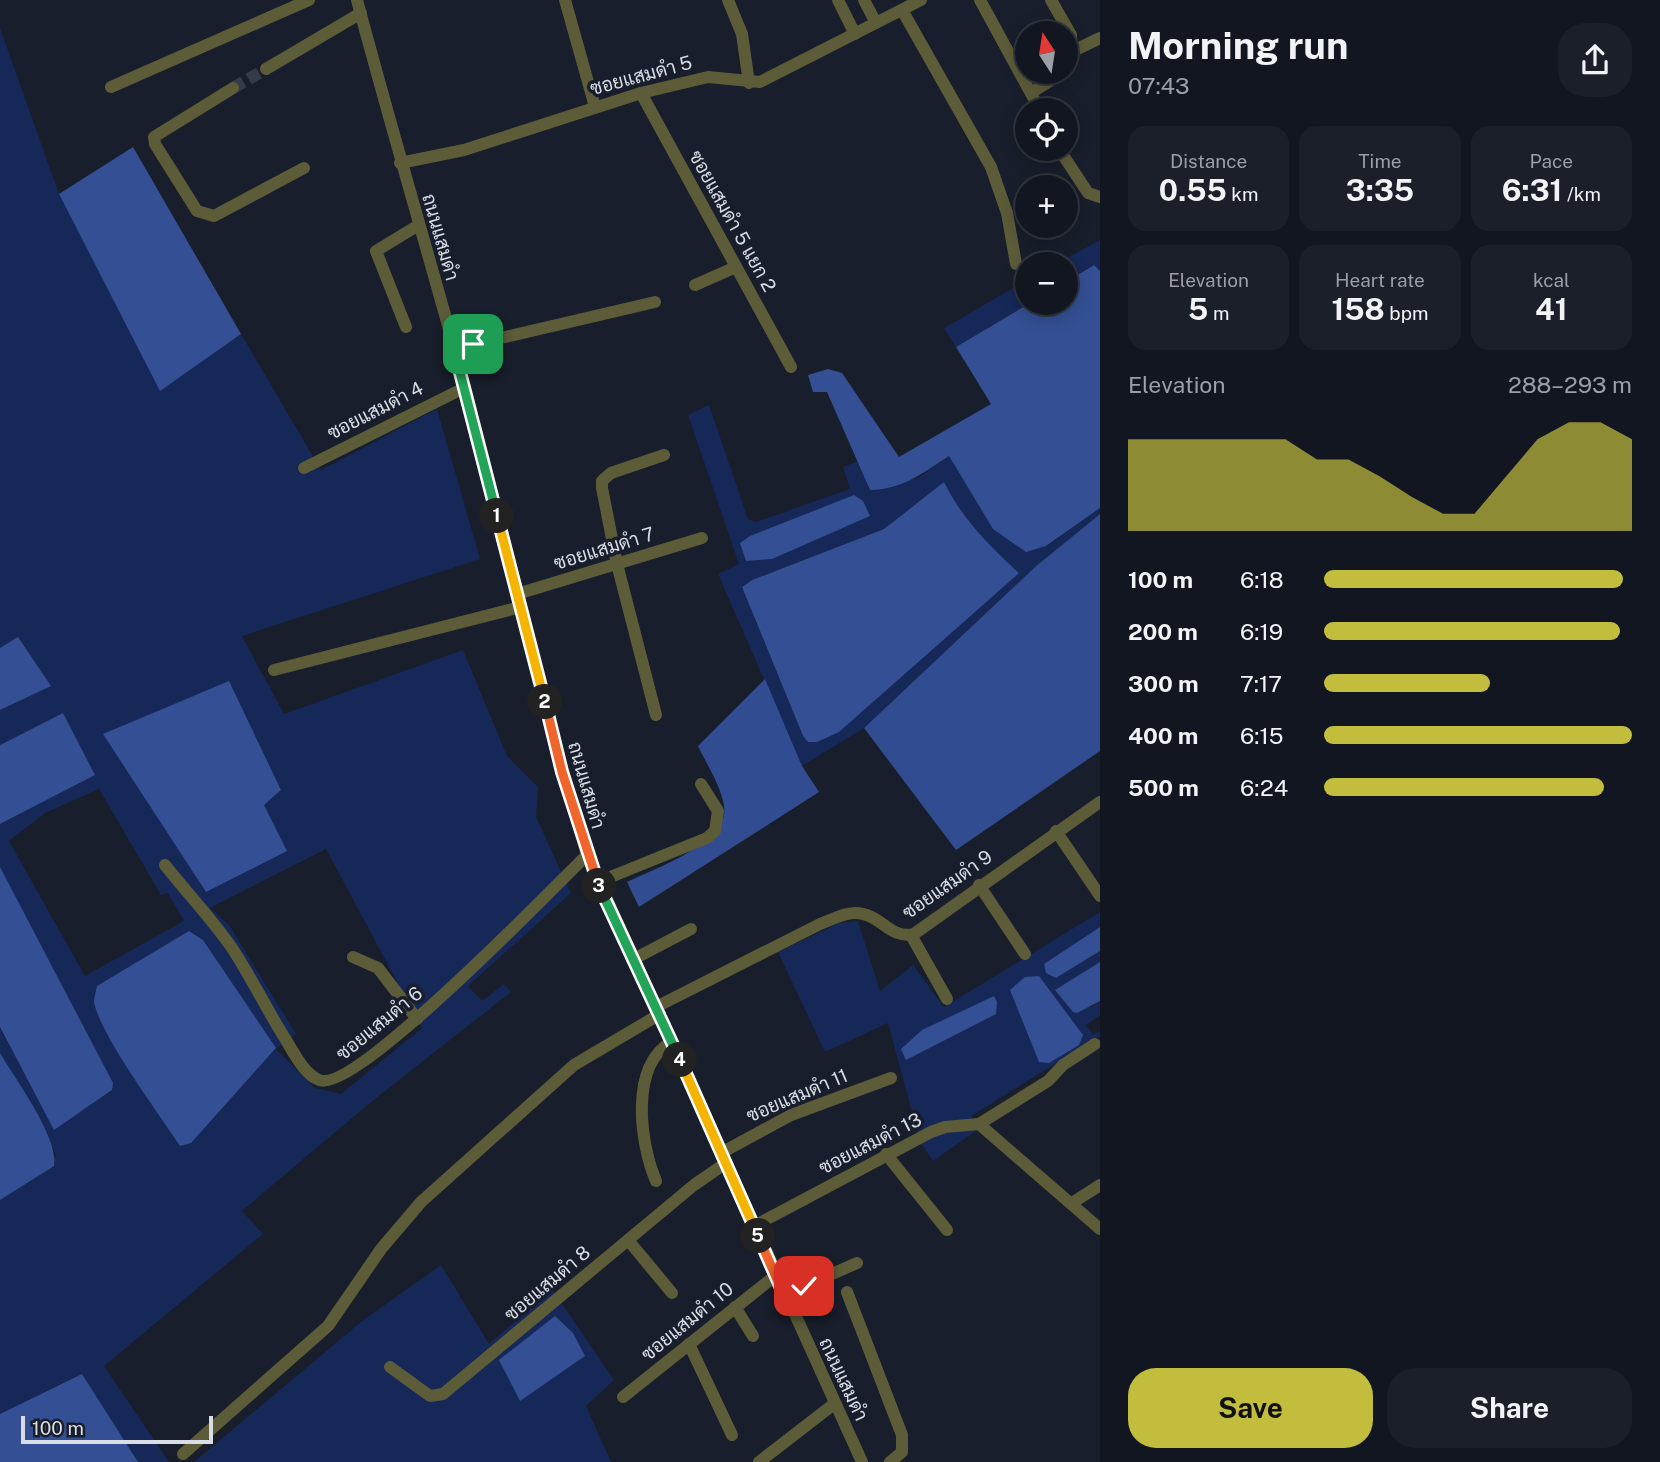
<!DOCTYPE html>
<meta charset="utf-8">
<style>
body{margin:0;font-family:"Public Sans",Sarabun,sans-serif;background:#1b1f29;color:#f1f3f6;height:100vh;display:flex;flex-direction:column;font-size:26px;white-space:nowrap}
*{box-sizing:border-box;margin:0}
p{font-size:23px;color:#9c9fa5}
.icon{flex:none;width:38px;height:38px;fill:none;stroke:currentColor;stroke-width:2;stroke-linecap:round;stroke-linejoin:round}
.map{position:relative;flex:1;overflow:hidden}
.details{display:flex;flex-direction:column;background:#121620;width:560px}
.details>*{flex:none}
.needle{width:46px;rotate:348deg}
.controls{position:absolute;left:1015px;top:21px;display:grid;gap:14px}
.controls a{display:grid;place-items:center;width:63px;height:63px;border-radius:50%;background:#121620;box-shadow:0 4px 18px #0003,0 0 0 2px #31353e;font-size:35px}
.scale{position:absolute;left:21px;bottom:18px;width:192px;box-sizing:border-box;padding-left:7px;border:4px solid #d8dde6;border-top:0;font-size:19px;line-height:24px;white-space:nowrap;color:#d8dde6;-webkit-text-stroke:5px #181e2b;paint-order:stroke}
.pin{position:absolute;display:grid;place-items:center;width:60px;height:60px;color:#fff;margin:-30px;border-radius:14px;box-shadow:0 4px 10px #0006}
.km{position:absolute;width:35px;height:35px;margin:-18px;border-radius:50%;background:#222;color:#fff;font-size:19px;line-height:35px;text-align:center}
.round{display:grid;place-items:center;flex:none;width:74px;height:74px;border-radius:28px;background:#1b1f29}
.summary{display:flex;align-items:center;justify-content:space-between;height:119px;padding:0 28px}
h1{font-size:38px;font-weight:700;line-height:52px}
.stats{display:grid;grid-template-columns:repeat(3,1fr);gap:10px;height:119px;padding:7px 28px}
.stats div{display:grid;align-content:center;border-radius:18px;background:#1b1f29;text-align:center}
.stats b{font-size:30px;font-weight:700}
.stats small{font-size:19px;font-weight:400}
.stats p{font-size:19px}
.chart{height:196px;padding:14px 28px}
.chart p{display:flex;justify-content:space-between}
.chart svg{width:100%;height:126px;margin-top:7px;fill:#c3bd3e;opacity:.7}
.cta{display:flex;gap:14px;margin-top:auto;padding:14px 28px}
.cta a{flex:1;height:80px;border-radius:28px;background:#c3bd3e;color:#111;font-size:28px;font-weight:700;line-height:80px;text-align:center}
.cta a+a{background:#1b1f29;color:#f1f3f6}
ul{padding:0 28px;list-style:none;font-size:23px}
li{display:grid;grid-template-columns:112px 84px 1fr;align-items:center;height:52px}
li i{height:18px;border-radius:9px;background:#c3bd3e}
main{display:flex;flex:1;min-height:0}
.map>svg:first-child{display:block}
</style>
<main>
<div class="map">
<svg width="1100" height="1462" viewBox="0 0 1100 1462">
<rect width="100%" height="100%" fill="#181e2b"/>
<g fill="#162858" fill-rule="evenodd">
<path d="M0 28 59 194 160 390 241 334 321 470 437 409 480 559 242 636 284 714 463 650 507 756 538 787 536 817 571 893 468 986 482 1001 504 984 511 992 371 1102 242 1211 263 1234 104 1366 169 1462H138L82 1374 0 1414V1200L56 1156 47 1133 0 1053V1028L54 1129 112 1091 0 867V824L95 775 63 713 0 745V710L50 686 19 638 0 648ZM229 681 281 790 264 805ZM99 789 161 895 168 893 184 921 85 976 9 841 45 813ZM326 849 422 1028 341 1094 315 1088 276 1049 296 1034 229 925 210 908ZM190 931 203 940 276 1049 180 1146C149 1099 116 1053 94 1001Z"/>
<path d="M1100 240V271L1093 265 1066 282V264H1056Z"/>
<path d="M1027 280V303H1030L956 347 944 328Z"/>
<path d="M709 405 748 519 756 522 850 489 843 467 858 461 870 490 918 478 949 456 993 529 1047 546 1100 508V514L1035 567 864 728 802 766 718 574 739 564 688 415ZM944 482C962 518 989 546 1019 573L808 742 803 736 742 587 752 580 884 529Z"/>
<path d="M1100 912V927L1044 965 1056 978 1100 951V962L1056 990 1091 1007 1100 1001V1015L1086 1025 1093 1035 1100 1031V1036L971 1116 980 1128 933 1161 920 1142 888 1023 825 1052 778 952 839 923 858 921 880 991 913 965 944 1007ZM994 996 996 1014 929 1047Z"/>
<path d="M441 1265 489 1344 552 1289 614 1380 586 1406 611 1462H194L362 1321Z"/>
</g>
<g fill="#314c90">
<path d="M1100 514V751L956 850 864 728 1035 567Z"/>
<path d="M765 679 802 766 819 792 639 907 627 882C655 868 730 843 724 806 721 786 706 763 698 746Z"/>
</g>
<g fill="#344f94">
<path d="M133 147 241 334 160 391 59 194Z"/>
<path d="M1094 265 1100 271V508L1046 546 1026 552 993 529 949 456C923 473 901 490 870 490L827 392H813L808 375 828 369 842 373 899 457 991 404 956 347 1030 303H1066V282Z"/>
<path d="M944 482C962 518 989 546 1019 573L839 732 817 742H808L803 736 742 587 752 580 884 529Z"/>
<path d="M854 495 863 501 870 516 772 559 746 561 740 543 750 536Z"/>
<path d="M18 637 51 686 0 710V648Z"/>
<path d="M229 681 281 790 264 805 287 851 206 892 103 734Z"/>
<path d="M63 713 95 775 0 824V745Z"/>
<path d="M0 867 113 1083 112 1090 54 1130 0 1027Z"/>
<path d="M1100 927V951L1056 978 1046 973 1044 964Z"/>
<path d="M189 931 203 940 276 1048 191 1143 180 1146C160 1115 100 1035 94 1002 94 998 96 991 97 986Z"/>
<path d="M1100 962V1001L1077 1013 1073 1012 1055 990Z"/>
<path d="M1039 976 1083 1035 1079 1045 1049 1063 1039 1062 1010 990 1025 977Z"/>
<path d="M994 996 997 1002 996 1014 906 1060 901 1049 922 1030Z"/>
<path d="M0 1053C14 1077 60 1139 54 1166L0 1200Z"/>
<path d="M555 1316 573 1333 585 1356 520 1401 499 1360Z"/>
<path d="M82 1374 138 1462H0V1414Z"/>
</g>
<g fill="none" stroke-linecap="round" stroke-linejoin="round">
<path stroke="#353b47" stroke-width="12" stroke-dasharray="12 6" stroke-linecap="butt" d="M233 88 266 69"/>
<g stroke="#5d5c39" stroke-width="12">
<path d="M357 0C388 116 422 232 454 347 501 516 537 687 587 855L862 1462"/>
<path d="M565 0 595 107"/>
<path d="M728 0 742 34 749 83"/>
<path d="M838 0 855 34"/>
<path d="M864 0 876 23"/>
<path d="M980 0 1040 110"/>
<path d="M1051 0 1071 35 1072 62 1066 70"/>
<path d="M902 10 991 167 1007 213 1016 264"/>
<path d="M1073 51 1100 38"/>
<path d="M266 69 361 13"/>
<path d="M111 87 309 0"/>
<path d="M233 88 154 137 155 144 197 211 214 216 304 168"/>
<path d="M641 93 791 367"/>
<path d="M1031 93 1064 72"/>
<path d="M1059 149 1088 193 1100 197"/>
<path d="M400 163 464 150 641 93 708 77 760 82 921 0"/>
<path d="M695 285 736 267"/>
<path d="M406 327 376 251 417 226"/>
<path d="M454 349 655 302"/>
<path d="M304 468 464 388"/>
<path d="M517 594 702 538"/>
<path d="M274 670 521 607"/>
<path d="M656 715 617 564 602 488V481L611 473 664 455"/>
<path d="M1056 831 1100 896"/>
<path d="M165 865C187 893 212 919 232 948 251 977 267 1010 286 1040 294 1053 304 1074 319 1080 354 1095 554 887 587 855"/>
<path d="M598 882 707 838 715 831 718 811 701 784"/>
<path d="M979 885 1025 954"/>
<path d="M911 935 947 999"/>
<path d="M353 957 378 968 417 1019"/>
<path d="M632 960 691 929"/>
<path d="M656 1007 820 924C833 919 849 910 863 914 883 918 891 939 914 934L1100 802"/>
<path d="M979 1124 1048 1081 1063 1065 1095 1044"/>
<path d="M721 1153 791 1115 891 1078"/>
<path d="M886 1154 947 1230"/>
<path d="M656 1181C640 1144 629 1064 672 1042"/>
<path d="M1072 1203 1100 1185"/>
<path d="M754 1226 931 1132 945 1127 979 1124 1100 1229"/>
<path d="M628 1240 672 1293"/>
<path d="M847 1292 902 1435V1452L890 1462"/>
<path d="M784 1295 857 1263"/>
<path d="M735 1307 753 1336"/>
<path d="M689 1344 732 1435"/>
<path d="M390 1367 430 1396 443 1394 694 1185 726 1163"/>
<path d="M623 1397 775 1276"/>
<path d="M183 1454 328 1326 381 1249 421 1202 574 1065 660 1014"/>
<path d="M759 1462 834 1404"/>
</g>
</g>
<g fill="none" stroke-linecap="round" stroke-linejoin="round">
<defs>
<path id="split-1" d="M473 344 454 349 497 516"/>
<path id="split-2" d="M497 516 545 702"/>
<path id="split-3" d="M545 702 562 772 599 886"/>
<path id="split-4" d="M599 886 680 1060"/>
<path id="split-5" d="M680 1060 758 1236"/>
<path id="split-6" d="M758 1236 784 1295 804 1286"/>
</defs>
<use href="#split-1" stroke="#fff" stroke-width="14"/>
<use href="#split-2" stroke="#fff" stroke-width="14"/>
<use href="#split-3" stroke="#fff" stroke-width="14"/>
<use href="#split-4" stroke="#fff" stroke-width="14"/>
<use href="#split-5" stroke="#fff" stroke-width="14"/>
<use href="#split-6" stroke="#fff" stroke-width="14"/>
<use href="#split-1" stroke="#22a559" stroke-width="9"/>
<use href="#split-2" stroke="#f5b400" stroke-width="9"/>
<use href="#split-3" stroke="#f0652b" stroke-width="9"/>
<use href="#split-4" stroke="#22a559" stroke-width="9"/>
<use href="#split-5" stroke="#f5b400" stroke-width="9"/>
<use href="#split-6" stroke="#f0652b" stroke-width="9"/>
</g>
<g text-anchor="middle" dominant-baseline="central" stroke-width="7" stroke-linejoin="round" paint-order="stroke">
<g font-size="19" fill="#d8dde6" stroke="#181e2b">
<text transform="translate(641 75) rotate(-15)">ซอยแสมดำ 5</text>
<text transform="translate(733 221) rotate(61)">ซอยแสมดำ 5 แยก 2</text>
<text transform="translate(441 237) rotate(74)">ถนนแสมดำ</text>
<text transform="translate(375 410) rotate(-27)">ซอยแสมดำ 4</text>
<text transform="translate(604 548) rotate(-17)">ซอยแสมดำ 7</text>
<text transform="translate(587 785) rotate(74)">ถนนแสมดำ</text>
<text transform="translate(947 884) rotate(-35)">ซอยแสมดำ 9</text>
<text transform="translate(379 1023) rotate(-39)">ซอยแสมดำ 6</text>
<text transform="translate(797 1095) rotate(-23)">ซอยแสมดำ 11</text>
<text transform="translate(870 1143) rotate(-27)">ซอยแสมดำ 13</text>
<text transform="translate(547 1283) rotate(-40)">ซอยแสมดำ 8</text>
<text transform="translate(687 1321) rotate(-39)">ซอยแสมดำ 10</text>
<text transform="translate(844 1379) rotate(65)">ถนนแสมดำ</text>
</g>
</g>
</svg>
<div class="controls">
<a><svg class="needle" viewBox="-14 -14 28 28"><path d="M0-13l5 13h-10z" fill="#e53935"/><path d="M0 13l5-13h-10z" fill="#9c9fa5"/></svg></a>
<a><svg class="icon" aria-label="locate" viewBox="0 0 24 24"><circle cx="12" cy="12" r="6"/><path d="M12 2v4M12 18v4M2 12h4M18 12h4"/></svg></a>
<a>+</a>
<a>−</a>
</div>
<div class="scale">100 m</div>
<div class="pin" style="left:473px;top:344px;background:#1e9e55"><svg class="icon" aria-label="arrive" viewBox="0 0 24 24"><path d="M6 21V4h12l-3 4 3 4H6"/></svg></div>
<div class="pin" style="left:804px;top:1286px;background:#d93025"><svg class="icon" aria-label="check" viewBox="0 0 24 24"><path d="M5 12l5 5 9-10"/></svg></div>
<b class="km" style="left:497px;top:516px">1</b>
<b class="km" style="left:545px;top:702px">2</b>
<b class="km" style="left:599px;top:886px">3</b>
<b class="km" style="left:680px;top:1060px">4</b>
<b class="km" style="left:758px;top:1236px">5</b>
</div>
<section class="details">
<div class="summary"><div><h1>Morning run</h1><p>07:43</p></div><a class="round"><svg class="icon" aria-label="share" viewBox="0 0 24 24"><path d="M12 15V3M7 8l5-5 5 5M5 13v7h14v-7"/></svg></a></div>
<div class="stats">
<div><p>Distance</p><b>0.55<small> km</small></b></div>
<div><p>Time</p><b>3:35</b></div>
<div><p>Pace</p><b>6:31<small> /km</small></b></div>
</div>
<div class="stats">
<div><p>Elevation</p><b>5<small> m</small></b></div>
<div><p>Heart rate</p><b>158<small> bpm</small></b></div>
<div><p>kcal</p><b>41</b></div>
</div>
<div class="chart"><p><span>Elevation</span>288–293 m</p>
<svg viewBox="0 0 160 44" preserveAspectRatio="none"><path d="M0 44V12L10 12L20 12L30 12L40 12L50 12L60 19L70 19L80 25L90 32L100 38L110 38L120 25L130 12L140 6L150 6L160 12V44z"/></svg>
</div>
<ul>
<li><b>100 m</b>6:18<i style="width:97%"></i></li>
<li><b>200 m</b>6:19<i style="width:96%"></i></li>
<li><b>300 m</b>7:17<i style="width:54%"></i></li>
<li><b>400 m</b>6:15<i style="width:100%"></i></li>
<li><b>500 m</b>6:24<i style="width:91%"></i></li>
</ul>
<div class="cta"><a>Save</a><a>Share</a></div>
</section>
</main>
